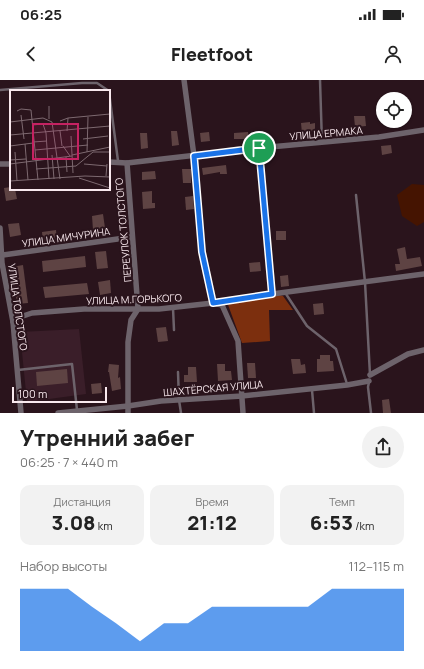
<!DOCTYPE html>
<html lang="ru">
<meta charset="utf-8">
<style>
body{margin:0;font-family:Manrope,sans-serif;background:#f2f2f2;color:#222;height:100vh;display:flex;flex-direction:column;font-size:15px;white-space:nowrap}
*{box-sizing:border-box;margin:0}
p{font-size:13px;color:#767676}
.icon{flex:none;width:22px;height:22px;fill:none;stroke:currentColor;stroke-width:2;stroke-linecap:round;stroke-linejoin:round}
.map{position:relative;height:333px;overflow:hidden}
.drawer{display:flex;flex-direction:column;background:#fff;flex:1}
.drawer>*{flex:none}
.tools{position:absolute;left:376px;top:12px;display:grid;gap:8px}
.tools a{display:grid;place-items:center;width:36px;height:36px;border-radius:50%;background:#fff;box-shadow:0 1px 3px #0004;font-size:20px}
.scale{position:absolute;left:12px;bottom:10px;width:95px;box-sizing:border-box;padding-left:4px;border:2px solid #f9e9ee;border-top:0;font-size:11px;line-height:14px;white-space:nowrap;color:#f9e9ee;-webkit-text-stroke:3px #2a141c;paint-order:stroke}
.pin{position:absolute;display:grid;place-items:center;width:34px;height:34px;color:#fff;margin:-17px;border:2px solid #fff;border-radius:50%;box-shadow:0 1px 4px #0007}
.round{display:grid;place-items:center;flex:none;width:42px;height:42px;border-radius:21px;background:#f2f2f2}
.overview{display:flex;align-items:center;justify-content:space-between;height:68px;padding:0 20px}
h1{font-size:22px;font-weight:800;line-height:30px}
.metrics{display:grid;grid-template-columns:repeat(3,1fr);gap:6px;height:68px;padding:4px 20px}
.metrics div{display:grid;align-content:center;border-radius:10px;background:#f2f2f2;text-align:center}
.metrics b{font-size:20px;font-weight:800}
.metrics small{font-size:11px;font-weight:400}
.metrics p{font-size:11px}
.chart{height:112px;padding:8px 20px}
.chart p{display:flex;justify-content:space-between}
.chart svg{width:100%;height:72px;margin-top:4px;fill:#1a73e8;opacity:.7}
.status{display:flex;justify-content:space-between;align-items:center;height:28px;padding:0 20px;background:#fff;direction:ltr}
.status svg{height:11px;fill:currentColor}
header{display:flex;justify-content:space-between;align-items:center;height:52px;padding:0 20px;background:#fff;font-size:18px;font-weight:800}
.map>svg:first-child{display:block}
</style>
<div class="status"><b>06:25</b><svg viewBox="0 0 49 12"><path d="M0 12V9h3v3zM5 12V6h3v6zM10 12V3h3v9zM15 12V0h3v12zM26 1h20v11H26zM47 4h2v5h-2z"/></svg></div>
<header><svg class="icon" aria-label="back" viewBox="0 0 24 24"><path d="M15 5l-7 7 7 7"/></svg>Fleetfoot<svg class="icon" aria-label="person" viewBox="0 0 24 24"><circle cx="12" cy="8" r="4"/><path d="M4 21q1-7 8-7t8 7"/></svg></header>
<div class="map">
<svg width="424" height="333" viewBox="0 0 424 333">
<rect width="100%" height="100%" fill="#2a141c"/>
<path fill="#3a1e29" d="M79 249 86 314 27 322 20 252Z"/>
<path fill="#451401" d="M412 104 424 105V142L417 146 402 136 397 115Z"/>
<path fill="#7c2f0e" d="M274 214 283 216 293 230H269L270 261 242 263 227 222Z"/>
<g fill="#5e4343">
<path d="M354 36H365L366 46 355 47Z"/>
<path d="M310 42V44L315 43V51L302 53 301 43Z"/>
<path d="M171 51H177L179 65 172 66Z"/>
<path d="M209 52 210 61 201 62 200 53Z"/>
<path d="M248 52 249 59H234V53Z"/>
<path d="M140 53H147L148 68 141 69Z"/>
<path d="M391 65 392 73 382 75 381 66Z"/>
<path d="M226 85 227 94H220V92L203 95 202 88Z"/>
<path d="M182 89H191V103H183Z"/>
<path d="M155 91 156 99 142 100V92Z"/>
<path d="M11 107V109H15L17 119 6 121 4 108Z"/>
<path d="M152 111V123H155V128L143 129 142 112Z"/>
<path d="M193 116 194 129 186 130 185 117Z"/>
<path d="M103 134 105 148 93 150 92 136Z"/>
<path d="M19 143 21 155 10 157 8 144Z"/>
<path d="M56 150 57 162 43 164 42 152Z"/>
<rect x="276" y="151" width="10" height="9"/>
<path d="M405 167 407 179 420 177 422 186 396 191 395 184H400L397 169Z"/>
<path d="M106 171 108 188 97 189 95 172Z"/>
<path d="M85 176 86 187 43 192 42 181Z"/>
<path d="M260 182 261 191 250 192 249 183Z"/>
<path d="M23 185 28 223 17 224 12 187Z"/>
<path d="M288 195 289 206 281 207 280 196Z"/>
<path d="M110 200 111 213 100 215 98 202Z"/>
<path d="M87 203 89 214 45 218 43 207Z"/>
<path d="M323 223 324 234 314 235 313 224Z"/>
<path d="M166 247 168 261 158 262 156 248Z"/>
<path d="M320 275H330V281H333L334 291 317 292V279H320Z"/>
<path d="M291 279H300L301 285 305 284 306 293 293 294Z"/>
<path d="M247 283H255L256 298H248Z"/>
<path d="M109 284 119 285 118 298 120 297 121 309 112 311 109 292H108Z"/>
<path d="M217 284H225V291H231L232 300 218 301Z"/>
<path d="M188 287H196L197 302H184V295H188Z"/>
<path d="M67 289 68 303 37 306 36 292Z"/>
<path d="M101 303 102 313 92 314 91 304Z"/>
<path d="M389 319 391 333H383L382 320Z"/>
</g>
<g fill="none" stroke-linecap="round" stroke-linejoin="round">
<g stroke="#6d636b" stroke-width="2.5">
<path d="M320 0 322 63"/>
<path d="M0 10 82 3H97L109 11"/>
<path d="M109 12 118 81"/>
<path d="M356 115 365 202 370 295"/>
<path d="M286 214 307 246 336 269 347 304"/>
<path d="M173 228 174 250"/>
<path d="M18 290 72 284 77 330"/>
<path d="M178 292 179 320 181 333"/>
<path d="M369 302 368 307 371 333"/>
<path d="M312 310 314 333"/>
</g>
<g stroke="#6d636b" stroke-width="5.5">
<path d="M184 0 194 76 202 173 213 223 222 225 238 261 243 333"/>
<path d="M259 68 272 214"/>
<path d="M109 82 127 83 259 68 379 57 424 50"/>
<path d="M127 83 138 229 131 240 128 262V333"/>
<path d="M0 84H11"/>
<path d="M0 148 2 183 13 242 21 333"/>
<path d="M3 175 132 157"/>
<path d="M13 242 20 237 32 233 84 229H159L213 223 272 214 424 194"/>
<path d="M370 295 408 274 424 270"/>
<path d="M58 333 128 326 161 321 242 316 347 305 369 301"/>
</g>
</g>
<g fill="none" stroke-linecap="round" stroke-linejoin="round">
<defs>
<path id="route" d="M259 68 272 214 213 223 202 172 194 76Z"/>
</defs>
<use href="#route" stroke="#fff" stroke-width="8"/>
<use href="#route" stroke="#1a73e8" stroke-width="5"/>
</g>
<g text-anchor="middle" dominant-baseline="central" stroke-width="4" stroke-linejoin="round" paint-order="stroke">
<g font-size="10" fill="#f9e9ee" stroke="#2a141c">
<text transform="translate(326 53) rotate(-5)">УЛИЦА ЕРМАКА</text>
<text transform="translate(123 150) rotate(-95)">ПЕРЕУЛОК ТОЛСТОГО</text>
<text transform="translate(66 157) rotate(-8)">УЛИЦА МИЧУРИНА</text>
<text transform="translate(134 219) rotate(-2)">УЛИЦА М.ГОРЬКОГО</text>
<text transform="translate(18 227) rotate(82)">УЛИЦА ТОЛСТОГО</text>
<text transform="translate(213 308) rotate(-5)">ШАХТЁРСКАЯ УЛИЦА</text>
</g>
</g>
<g transform="translate(10 10)">
<rect width="100" height="100" fill="#2a141c"/>
<path fill="none" stroke="#7d6970" stroke-width="1" d="M39 16V29M7 21 11 19 21 20 28 90M11 25 14 49M50 31 58 28 100 24M0 32 33 28 42 32M42 32 50 89M22 35 33 34 36 43M50 41 52 56M57 41 58 28M36 43 39 89M0 45 100 36M61 46 63 83M73 49 98 46M23 52 37 51M15 54 18 90M0 56 23 53M53 56 60 66M25 60 78 55M5 62 7 91M77 62 78 27M42 65 44 89M62 65 100 57M56 67 57 82M0 70 16 69M0 74 62 66M74 74 97 76M26 79 66 76 83 62H100M96 86 97 74M69 88 100 98M0 91 75 86 100 87"/>
<path fill="#c52262" fill-opacity="0.15" stroke="#c52262" stroke-width="2" d="M23 34H68V69H23Z"/>
<rect width="100" height="100" fill="none" stroke="#f9e9ee" stroke-width="2"/>
</g>
</svg>
<div class="tools">
<a><svg class="icon" aria-label="locate" viewBox="0 0 24 24"><circle cx="12" cy="12" r="6"/><path d="M12 2v4M12 18v4M2 12h4M18 12h4"/></svg></a>
</div>
<div class="scale">100 m</div>
<div class="pin" style="left:259px;top:68px;background:#1e9e55"><svg class="icon" aria-label="arrive" viewBox="0 0 24 24"><path d="M6 21V4h12l-3 4 3 4H6"/></svg></div>
</div>
<section class="drawer">
<div class="overview"><div><h1>Утренний забег</h1><p>06:25 · 7 × 440 m</p></div><a class="round"><svg class="icon" aria-label="share" viewBox="0 0 24 24"><path d="M12 15V3M7 8l5-5 5 5M5 13v7h14v-7"/></svg></a></div>
<div class="metrics">
<div><p>Дистанция</p><b>3.08<small> km</small></b></div>
<div><p>Время</p><b>21:12</b></div>
<div><p>Темп</p><b>6:53<small> /km</small></b></div>
</div>
<div class="chart"><p><span>Набор высоты</span>112–115 m</p>
<svg viewBox="0 0 160 44" preserveAspectRatio="none"><path d="M0 44V6L10 6L20 6L30 17L40 27L50 38L60 27L70 27L80 17L90 17L100 17L110 17L120 17L130 6L140 6L150 6L160 6V44z"/></svg>
</div>
</section>
